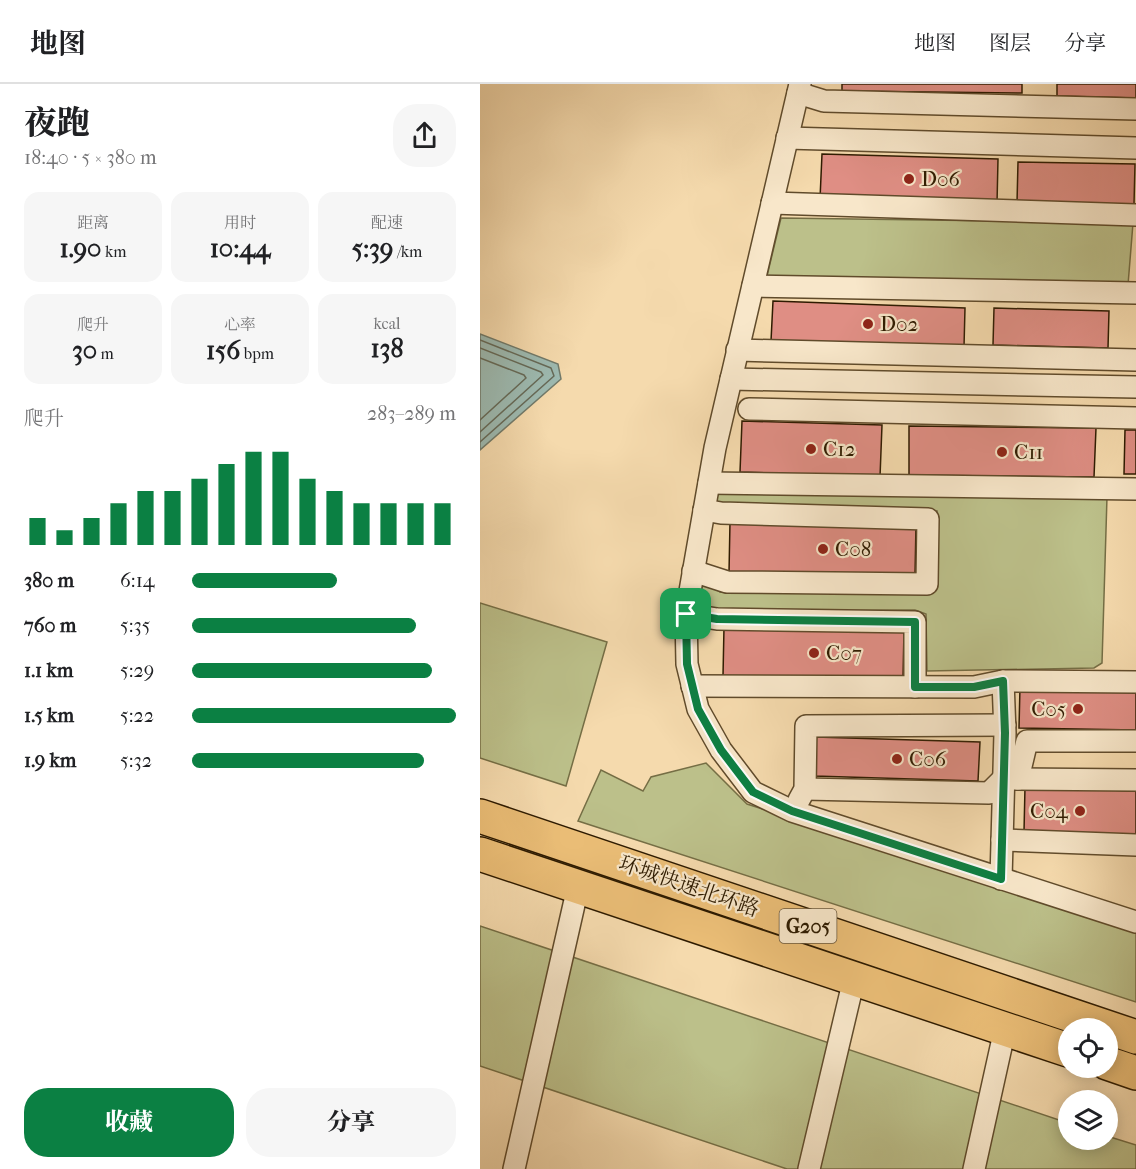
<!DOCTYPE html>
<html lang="zh">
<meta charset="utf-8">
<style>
body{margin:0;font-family:"IM FELL French Canon","Noto Serif SC",serif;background:#f6f6f6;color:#202124;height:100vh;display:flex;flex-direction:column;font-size:22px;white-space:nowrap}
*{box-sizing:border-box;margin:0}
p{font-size:20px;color:#757577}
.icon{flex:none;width:33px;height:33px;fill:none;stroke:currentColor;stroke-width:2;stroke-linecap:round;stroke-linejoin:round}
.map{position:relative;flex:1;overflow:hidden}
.details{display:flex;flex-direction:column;background:#fff;width:480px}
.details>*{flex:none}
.tools{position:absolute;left:578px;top:934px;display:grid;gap:12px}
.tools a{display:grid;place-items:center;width:60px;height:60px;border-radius:50%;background:#fff;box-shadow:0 3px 15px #0003;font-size:30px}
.pin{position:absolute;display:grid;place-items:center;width:51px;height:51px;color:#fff;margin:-26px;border-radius:12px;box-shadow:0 3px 9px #0006}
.round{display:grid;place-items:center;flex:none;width:63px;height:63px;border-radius:24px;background:#f6f6f6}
.summary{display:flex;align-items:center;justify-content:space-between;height:102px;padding:0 24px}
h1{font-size:33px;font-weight:800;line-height:45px}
.stats{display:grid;grid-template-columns:repeat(3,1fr);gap:9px;height:102px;padding:6px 24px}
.stats div{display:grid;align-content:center;border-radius:15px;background:#f6f6f6;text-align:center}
.stats b{font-size:26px;font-weight:800}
.stats small{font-size:16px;font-weight:400}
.stats p{font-size:16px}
.chart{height:168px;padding:12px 24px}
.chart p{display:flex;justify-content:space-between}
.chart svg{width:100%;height:108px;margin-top:6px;stroke:#0b8043;stroke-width:6}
.cta{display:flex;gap:12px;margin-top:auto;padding:12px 24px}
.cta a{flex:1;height:69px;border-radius:24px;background:#0b8043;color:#fff;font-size:24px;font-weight:800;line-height:69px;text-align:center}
.cta a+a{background:#f6f6f6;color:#202124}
ul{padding:0 24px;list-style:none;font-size:20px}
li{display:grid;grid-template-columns:96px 72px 1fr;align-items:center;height:45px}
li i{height:15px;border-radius:8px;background:#0b8043}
header{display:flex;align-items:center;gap:36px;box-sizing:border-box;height:84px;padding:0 30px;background:#fff;border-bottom:2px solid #e0e0e0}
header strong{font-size:28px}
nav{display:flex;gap:33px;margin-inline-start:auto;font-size:21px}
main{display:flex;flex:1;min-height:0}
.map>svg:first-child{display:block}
</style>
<header>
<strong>地图</strong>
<nav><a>地图</a><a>图层</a><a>分享</a></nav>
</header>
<main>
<section class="details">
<div class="summary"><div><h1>夜跑</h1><p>18:40 · 5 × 380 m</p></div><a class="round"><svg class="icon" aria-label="share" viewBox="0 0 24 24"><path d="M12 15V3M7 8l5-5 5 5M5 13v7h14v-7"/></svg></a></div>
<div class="stats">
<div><p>距离</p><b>1.90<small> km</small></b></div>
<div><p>用时</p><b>10:44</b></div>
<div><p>配速</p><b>5:39<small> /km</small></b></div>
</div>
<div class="stats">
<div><p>爬升</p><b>30<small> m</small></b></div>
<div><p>心率</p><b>156<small> bpm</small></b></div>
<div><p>kcal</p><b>138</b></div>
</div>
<div class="chart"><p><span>爬升</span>283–289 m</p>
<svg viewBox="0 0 160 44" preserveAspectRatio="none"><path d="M5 44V33M15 44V38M25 44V33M35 44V27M45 44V22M55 44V22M65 44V17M75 44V11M85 44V6M95 44V6M105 44V17M115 44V22M125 44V27M135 44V27M145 44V27M155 44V27"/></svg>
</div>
<ul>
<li><b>380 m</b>6:14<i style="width:55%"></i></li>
<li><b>760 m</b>5:35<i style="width:85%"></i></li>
<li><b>1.1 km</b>5:29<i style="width:91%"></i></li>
<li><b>1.5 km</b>5:22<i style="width:100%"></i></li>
<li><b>1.9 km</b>5:32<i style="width:88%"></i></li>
</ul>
<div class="cta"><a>收藏</a><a>分享</a></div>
</section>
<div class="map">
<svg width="656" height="1085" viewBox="0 0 656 1085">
<rect width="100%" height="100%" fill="#f5daad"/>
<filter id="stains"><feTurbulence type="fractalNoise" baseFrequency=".00333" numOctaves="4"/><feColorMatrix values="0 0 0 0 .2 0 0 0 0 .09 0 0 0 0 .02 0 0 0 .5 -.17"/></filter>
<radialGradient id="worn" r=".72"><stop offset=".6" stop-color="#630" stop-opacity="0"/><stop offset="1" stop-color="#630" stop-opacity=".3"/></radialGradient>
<g fill="#bcc08a" stroke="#756e45" stroke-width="1.5">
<path d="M301 134 653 139 648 201 287 192Z"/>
<path d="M238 409 627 413 622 579 614 584 447 587 446 530 435 526 237 528 219 521 223 496 240 508H450L457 502V427L253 422 236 418Z"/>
<path d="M0 519 127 558 86 702 0 674Z"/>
<path d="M226 679 267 720 656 843V918L98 737 121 686 163 707 171 693Z"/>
<path d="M0 842 588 1039V1056H627V1052L656 1061V1085H307L0 982Z"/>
</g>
<path fill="#9dbab1" stroke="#717a6a" stroke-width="1.5" d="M0 250 78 280 81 295 0 366Z"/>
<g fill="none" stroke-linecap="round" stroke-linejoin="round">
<g stroke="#666a58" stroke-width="1.5">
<path d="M0 256 71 284 74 292 0 358"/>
<path d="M0 264 61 288 63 291 0 348"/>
<path d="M0 274 44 291 46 294 0 336"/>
</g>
</g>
<g fill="#df8e84" stroke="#2e1b00" stroke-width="1.5">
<path d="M362 0H542V9L362 7Z"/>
<path d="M577 0H656V14L577 12Z"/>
<path d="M342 70 518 75 517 120 340 115Z"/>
<path d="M538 78 655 80 654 120 537 119Z"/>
<path d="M293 217 485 224 484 263 291 257Z"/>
<path d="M514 224 629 227 628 264 513 261Z"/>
<path d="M262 337 402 341 400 393 260 388Z"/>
<path d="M429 342 616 344 614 393 429 391Z"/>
<path d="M645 346H656V390H644Z"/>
<path d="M250 438 436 441 435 491 249 489Z"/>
<path d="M244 543 424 546 423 595 243 592Z"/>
<path d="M540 603 656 605V646L539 644Z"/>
<path d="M335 653 500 658 498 697 334 692Z"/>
<path d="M545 703 656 707V752L544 748Z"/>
</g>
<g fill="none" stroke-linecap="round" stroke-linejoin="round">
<defs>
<g id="street">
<path d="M320 0 235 364 206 530 207 580 218 625 241 666 273 708 312 727 656 838"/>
<path d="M318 9 344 17 656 25"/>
<path d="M307 54 656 64"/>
<path d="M292 119 656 131"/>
<path d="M273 202 656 209"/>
<path d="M257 266 656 276"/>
<path d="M251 295 656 303"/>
<path d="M269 325 656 334"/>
<path d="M229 399 656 405"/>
<path d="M213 487 247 498 447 500 448 435 241 429 224 426"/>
<path d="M206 530 237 535 435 538V603"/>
<path d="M212 602 494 603 523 597 656 598"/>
<path d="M538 695 547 657H656"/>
<path d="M325 705 509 709 523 695 656 696"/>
<path d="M319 716 325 705 326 642 525 641"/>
<path d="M522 756 656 761"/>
<path d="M521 795 525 649 523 597"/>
<path d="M34 1085 98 803"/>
<path d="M329 1085 374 895"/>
<path d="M494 1085 525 945"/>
</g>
<g id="highway">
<path d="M0 732 656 953"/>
<path d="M0 770 588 966"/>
<path d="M627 979 656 989"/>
</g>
</defs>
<use href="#street" stroke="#604b2b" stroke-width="24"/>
<use href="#highway" stroke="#2e1b00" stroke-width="36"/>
<use href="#street" stroke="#f8e7ca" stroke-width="21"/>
<use href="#highway" stroke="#eabd76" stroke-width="33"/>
</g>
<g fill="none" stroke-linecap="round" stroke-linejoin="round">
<defs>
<path id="route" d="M206 530 237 535 435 538V603H494L523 597 525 649 521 795 312 727 273 708 241 666 218 625 207 580Z"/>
</defs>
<use href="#route" stroke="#fff" stroke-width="12"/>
<use href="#route" stroke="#0b8043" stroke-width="8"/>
</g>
<g fill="#8f2418" stroke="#f8e7ca" stroke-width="2">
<circle cx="429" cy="95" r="6"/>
<circle cx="388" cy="240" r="6"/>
<circle cx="331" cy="365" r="6"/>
<circle cx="522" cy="368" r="6"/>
<circle cx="343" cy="465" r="6"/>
<circle cx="334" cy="569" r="6"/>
<circle cx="598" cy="625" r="6"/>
<circle cx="417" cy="675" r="6"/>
<circle cx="600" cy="727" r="6"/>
</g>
<g text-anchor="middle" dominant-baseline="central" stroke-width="4.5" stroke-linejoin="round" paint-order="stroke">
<rect fill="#f8e7ca" stroke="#6b583d" stroke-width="1.5" x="299.5" y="825" width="57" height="34" rx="4.5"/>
<g font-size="20" font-weight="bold" fill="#2e1b00">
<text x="328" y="842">G205</text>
</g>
<g font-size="21" fill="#2e1b00" stroke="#f8e7ca" text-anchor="start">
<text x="441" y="95">D06</text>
<text x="400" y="240">D02</text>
<text x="343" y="365">C12</text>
<text x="534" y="368">C11</text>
<text x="355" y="465">C08</text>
<text x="346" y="569">C07</text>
<text x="586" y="625" text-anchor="end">C05</text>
<text x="429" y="675">C06</text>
<text x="588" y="727" text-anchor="end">C04</text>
</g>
<g font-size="21" fill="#2e1b00" stroke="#f8e7ca">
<text transform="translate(209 802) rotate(19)">环城快速北环路</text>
</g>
</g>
<rect width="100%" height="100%" filter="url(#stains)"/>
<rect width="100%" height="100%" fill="url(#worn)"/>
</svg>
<div class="tools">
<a><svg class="icon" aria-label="locate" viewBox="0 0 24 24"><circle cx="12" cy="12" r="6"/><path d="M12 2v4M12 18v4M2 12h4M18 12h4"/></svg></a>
<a><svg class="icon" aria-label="layers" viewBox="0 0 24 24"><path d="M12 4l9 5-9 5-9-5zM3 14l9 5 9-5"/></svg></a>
</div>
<div class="pin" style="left:206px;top:530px;background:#1e9e55"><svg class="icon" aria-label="arrive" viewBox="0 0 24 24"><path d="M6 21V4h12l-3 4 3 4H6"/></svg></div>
</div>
</main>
